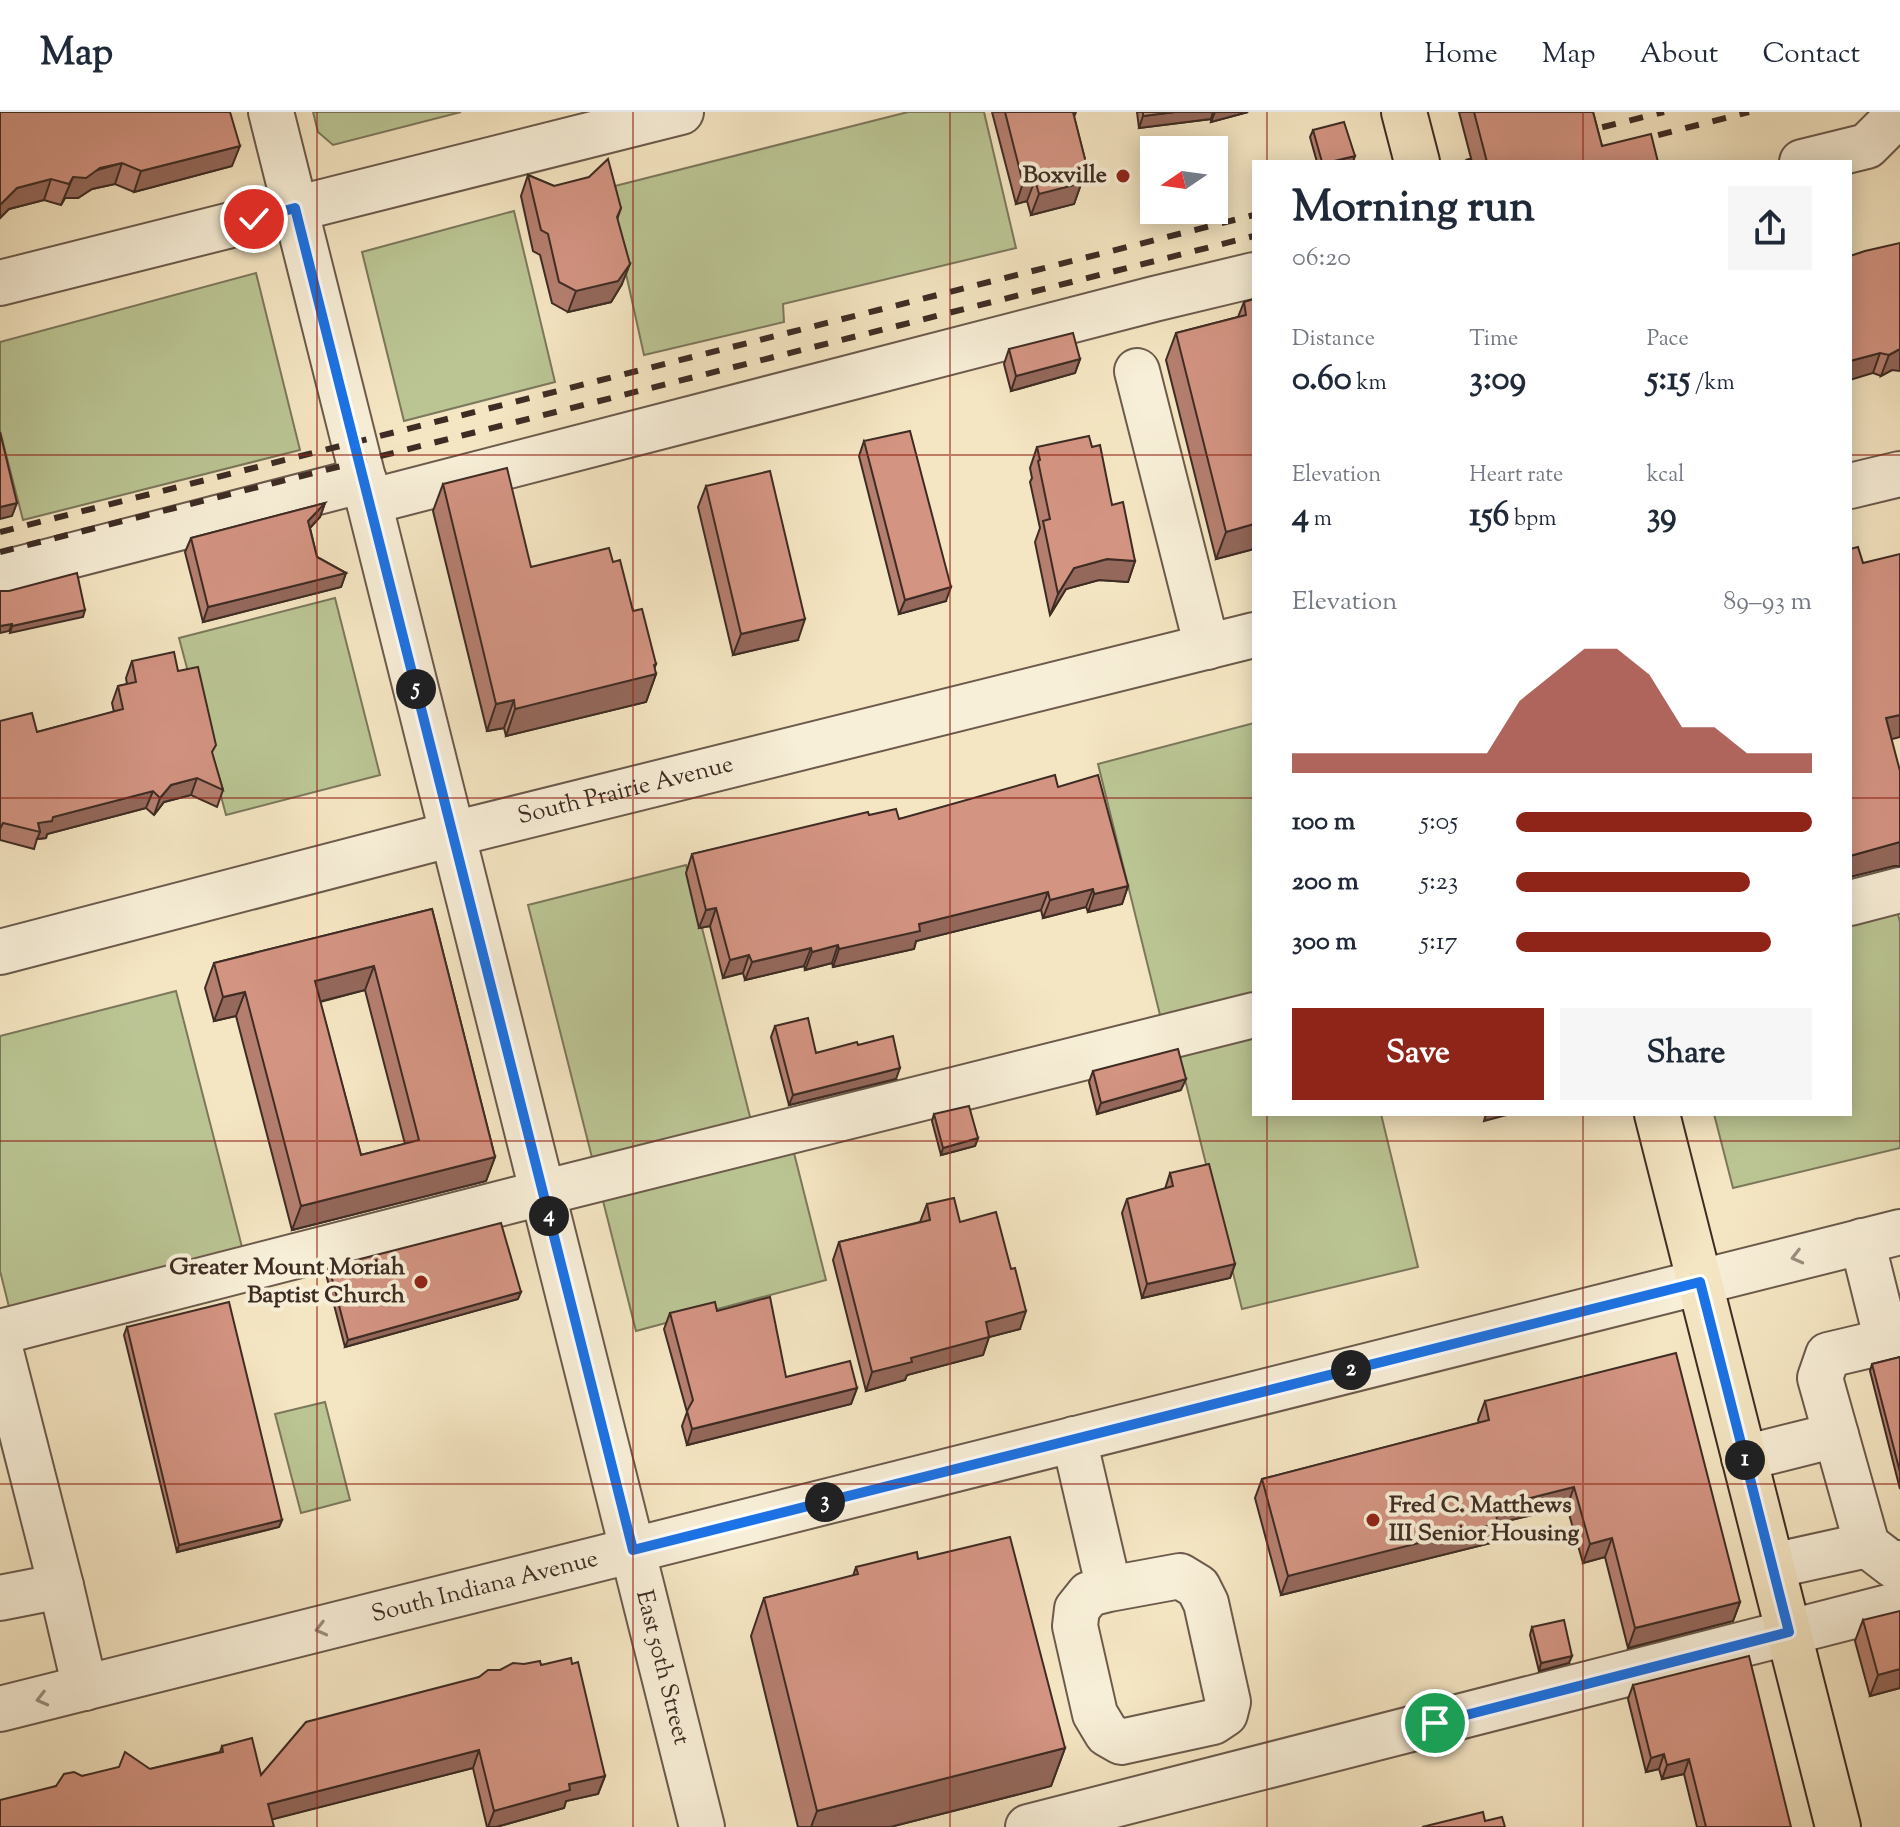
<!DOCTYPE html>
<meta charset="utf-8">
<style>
body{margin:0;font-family:"Sorts Mill Goudy",serif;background:#f6f6f7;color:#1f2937;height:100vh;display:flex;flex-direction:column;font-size:30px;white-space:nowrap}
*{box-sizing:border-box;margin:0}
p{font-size:26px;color:#747a83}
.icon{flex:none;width:44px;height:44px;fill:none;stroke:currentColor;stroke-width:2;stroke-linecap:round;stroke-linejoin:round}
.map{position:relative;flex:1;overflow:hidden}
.details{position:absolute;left:1252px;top:48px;width:600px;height:956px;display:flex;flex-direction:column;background:#fff;border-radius:0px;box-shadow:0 4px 20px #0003}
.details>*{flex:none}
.needle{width:52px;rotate:257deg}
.buttons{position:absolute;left:1140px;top:24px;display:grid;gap:16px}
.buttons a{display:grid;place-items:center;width:88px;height:88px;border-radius:0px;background:#fff;box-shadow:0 4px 20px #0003;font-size:40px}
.pin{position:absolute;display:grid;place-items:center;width:68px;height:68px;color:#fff;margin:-34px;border:4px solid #fff;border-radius:50%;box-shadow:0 2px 8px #0007}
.km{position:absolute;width:40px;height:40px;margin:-20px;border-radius:50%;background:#222;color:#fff;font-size:22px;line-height:40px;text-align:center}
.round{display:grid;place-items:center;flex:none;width:84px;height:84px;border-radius:0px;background:#f6f6f7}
.head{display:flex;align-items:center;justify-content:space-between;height:136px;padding:0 40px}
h1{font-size:44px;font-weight:700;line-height:60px}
.metrics{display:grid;grid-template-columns:repeat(3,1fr);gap:12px;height:136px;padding:8px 40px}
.metrics div{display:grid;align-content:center}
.metrics b{font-size:34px;font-weight:700}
.metrics small{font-size:22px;font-weight:400}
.metrics p{font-size:22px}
.chart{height:224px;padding:16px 40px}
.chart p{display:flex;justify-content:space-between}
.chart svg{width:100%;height:144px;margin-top:8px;fill:#8f2418;opacity:.7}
.cta{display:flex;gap:16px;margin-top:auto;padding:16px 40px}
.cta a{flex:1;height:92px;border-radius:0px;background:#8f2418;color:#fff;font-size:32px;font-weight:700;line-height:92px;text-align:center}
.cta a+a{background:#f6f6f7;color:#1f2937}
ul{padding:0 40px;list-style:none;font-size:26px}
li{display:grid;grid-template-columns:128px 96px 1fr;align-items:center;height:60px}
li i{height:20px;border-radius:10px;background:#8f2418}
header{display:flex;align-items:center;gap:48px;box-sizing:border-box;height:112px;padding:0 40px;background:#fff;border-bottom:2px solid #e0e1e3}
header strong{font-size:38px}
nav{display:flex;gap:44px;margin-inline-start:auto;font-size:28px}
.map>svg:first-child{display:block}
</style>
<header>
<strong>Map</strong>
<nav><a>Home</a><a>Map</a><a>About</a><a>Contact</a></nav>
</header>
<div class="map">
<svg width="1900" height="1715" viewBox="0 0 1900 1715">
<rect width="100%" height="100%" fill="#f5e6c3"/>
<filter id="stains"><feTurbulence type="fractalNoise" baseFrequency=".0025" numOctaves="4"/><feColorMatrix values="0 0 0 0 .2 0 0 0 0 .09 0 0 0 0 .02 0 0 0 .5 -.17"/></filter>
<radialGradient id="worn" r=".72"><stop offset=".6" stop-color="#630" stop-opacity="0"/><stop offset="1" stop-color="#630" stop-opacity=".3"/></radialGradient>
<g fill="#bbc594" stroke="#7c785c" stroke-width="2">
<path d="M313 0H461L333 33 318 20Z"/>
<path d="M908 0H984L1016 136 783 192 784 210 644 243 607 76Z"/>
<path d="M514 99 555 270 404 309 362 140Z"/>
<path d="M256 161 300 338 23 408 0 319V230Z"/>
<path d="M335 486 380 663 226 703 179 526Z"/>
<path d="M1254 611V1002H1381L1418 1155 1242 1197 1171 911H1162L1098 652Z"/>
<path d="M686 753 760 1044 793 1037 826 1168 636 1219 528 793Z"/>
<path d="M1896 795 1900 810V1036L1733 1076 1714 1002H1850V806Z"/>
<path d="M176 879 242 1135 9 1195 0 1159V924Z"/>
<path d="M325 1290 350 1388 301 1401 275 1302Z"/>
</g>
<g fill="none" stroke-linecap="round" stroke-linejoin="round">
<defs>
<g id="minor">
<path id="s1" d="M271 0 702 1715"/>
<path d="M1802 50 1867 34 1900 1"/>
<path d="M0 171 681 0"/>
<path d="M1137 259 1207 535"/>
<path d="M1850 374 1900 362"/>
<path d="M369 390 1154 187 1254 163"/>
<path d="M0 462 364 368"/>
<path d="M1850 791 1900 778"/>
<path id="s2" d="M0 840 453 722 1254 523"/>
<path d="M1862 1129 1887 1229"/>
<path d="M0 1220 514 1088 1254 903"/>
<path d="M1900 1226 1828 1243 1820 1266 1867 1433 1893 1453 1900 1451"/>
<path d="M0 1236 61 1474"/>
<path d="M1074 1327 1109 1477 1089 1482 1077 1497 1075 1514 1095 1602 1107 1622 1121 1630 1213 1610 1225 1602 1228 1590 1206 1491 1198 1475 1180 1464 1109 1477"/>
<path d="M1744 1346 1836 1323"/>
<path d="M1772 1454 1867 1433"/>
<path d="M0 1486 61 1474 85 1576"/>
<path id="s3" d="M0 1597 1900 1120"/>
<path d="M1028 1715 1900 1492"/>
</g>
<g id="major">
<path d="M1404 0 1417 50"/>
<path d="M1657 1002 1838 1715"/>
</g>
</defs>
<use href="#minor" stroke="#6c5a4c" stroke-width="48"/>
<use href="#major" stroke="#3e2c24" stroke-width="48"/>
<use href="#minor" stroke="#f8efd8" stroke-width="44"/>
<use href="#major" stroke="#f5e6c3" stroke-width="44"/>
<g stroke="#3e2c24" stroke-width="6" stroke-dasharray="14 14" stroke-linecap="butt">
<path d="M1575 22 1664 0"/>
<path d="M1631 30 1749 0"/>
<path d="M1466 50 1493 43"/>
<path d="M0 420 1254 103"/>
<path d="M0 440 1254 124"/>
</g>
</g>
<g fill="#b57f70" stroke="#3e2c24" stroke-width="2" fill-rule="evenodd">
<path d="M0 0 232 54 134 80 115 72 92 77 78 86H65L61 93 44 88 9 97 0 106Z"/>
<path d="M992 0H1076L1074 5 1087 55 1074 92 1031 103 1027 89 1016 92Z"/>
<path d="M1137 0H1248L1211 10V7L1139 16Z"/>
<path d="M1459 0H1593L1602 34 1658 50H1472Z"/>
<path d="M1313 18 1353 50H1317L1310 25Z"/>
<path d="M528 63 554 74 621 96 617 108 622 172 611 190 568 200 552 191 540 143 533 139 521 84Z"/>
<path d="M1865 139 1892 258 1881 264 1873 261Z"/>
<path d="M1254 187V437L1216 447 1166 248 1176 221 1238 205 1244 190Z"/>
<path d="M1009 237 1080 247 1075 261 1011 279 1004 252Z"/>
<path d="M864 329 946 489 899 502 859 344Z"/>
<path d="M1037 335H1092L1112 393 1135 449 1128 470 1099 468 1066 477 1050 503 1035 430 1040 416 1030 370 1032 366 1030 356Z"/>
<path d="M443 372 531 455 613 450 656 552 654 556 656 562 646 590 506 624 504 616 487 619 433 399Z"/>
<path d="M706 374 798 528 733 543 698 395Z"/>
<path d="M325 391 320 405 310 416 317 445 346 461 341 475 203 510 185 440 191 426Z"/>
<path d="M132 549 178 559 212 642 223 678 217 695 191 683 164 690 154 703 146 696 47 722 46 726 37 727 34 737 0 728V609L37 620 114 600 112 591 118 574 127 572 126 566Z"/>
<path d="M1058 675 1128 774 1122 792 1088 800 1086 795 1043 806 1041 798 916 829 914 837 833 855 832 851 805 858 804 854 745 868 743 861 723 866 710 814 699 816 686 761 692 742 869 703 899 707Z"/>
<path d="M432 797 495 1045 486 1069 292 1118 236 904 214 909 205 876 214 851ZM365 878 405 1032 361 1043 320 890Z"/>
<path d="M775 914 816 941 858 933 896 967 789 993 771 925Z"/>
<path d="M1093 959 1181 978 1097 1002 1089 970Z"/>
<path d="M934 1002 978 1026 975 1034 941 1043 932 1009Z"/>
<path d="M1170 1061 1235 1152 1230 1166 1142 1186 1122 1101 1127 1087 1165 1077Z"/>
<path d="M927 1092 960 1110 1020 1217 989 1225 983 1243 907 1263 905 1268 866 1279 833 1148 839 1130 920 1110Z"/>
<path d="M329 1155 518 1187 345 1235 326 1162Z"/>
<path d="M717 1199 786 1265 857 1276 851 1292 687 1333 682 1314 687 1300 664 1217 670 1201Z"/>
<path d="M127 1215 282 1408 279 1415 177 1440 124 1223Z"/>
<path d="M1900 1245V1377L1870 1259 1872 1252Z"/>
<path d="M1485 1289 1740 1490 1733 1509 1628 1536 1605 1445 1583 1451 1567 1395 1498 1411 1491 1431 1281 1483 1255 1386 1262 1367 1479 1311 1478 1308Z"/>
<path d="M918 1447 1065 1636 1051 1674 890 1715H798L751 1524 764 1486 853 1464 856 1455Z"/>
<path d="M1863 1508 1900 1576 1870 1584 1855 1529Z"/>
<path d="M1532 1515 1569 1551 1539 1559 1530 1523Z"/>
<path d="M524 1552 541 1553 605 1664 598 1682 566 1689 564 1696 496 1715H487L473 1656 272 1707 56 1674 82 1664 150 1657 220 1640 222 1634 261 1663 479 1565 500 1558Z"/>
<path d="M1633 1573 1791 1715H1697L1684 1662 1662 1667 1659 1657 1646 1660 1628 1587Z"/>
</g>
<g fill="#94685b" stroke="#3e2c24" stroke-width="2">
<path d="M1175 0H1213L1211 7 1139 16 1143 4Z"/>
<path d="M1215 0H1248L1211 10Z"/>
<path d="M240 34 232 54 134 80 141 59Z"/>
<path d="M1355 44 1353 50H1330Z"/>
<path d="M122 51 115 72 92 77 78 86H65L61 93 73 65Z"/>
<path d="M1087 55 1074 92 1031 103 1039 82 1079 57Z"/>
<path d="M51 67 44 88 9 97 0 106V93L17 76Z"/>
<path d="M1035 68 1027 89 1016 92 1023 71Z"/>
<path d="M630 152 622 172 611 190 568 200 576 179Z"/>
<path d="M1900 237V259L1892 258 1881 264 1889 243Z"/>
<path d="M1880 241 1873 261 1850 268V249Z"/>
<path d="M1080 247 1075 261 1011 279 1016 264Z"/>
<path d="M17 391 12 404 0 407V395Z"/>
<path d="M325 391 320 405 303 423 308 409Z"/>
<path d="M1254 412V437L1216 447 1226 420Z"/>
<path d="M1107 447 1135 449 1128 470 1099 468 1066 477 1050 503 1058 482 1074 456Z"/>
<path d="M346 461 341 475 203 510 208 495Z"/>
<path d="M951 475 946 489 899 502 905 488Z"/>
<path d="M85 498 83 505 10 521 12 514Z"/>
<path d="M805 507 798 528 733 543 741 522Z"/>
<path d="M12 512 9 519 0 521V514Z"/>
<path d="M656 552 652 563 656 562 646 590 506 624 515 597Z"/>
<path d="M514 588 504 616 487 619 496 592Z"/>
<path d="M1900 603V625L1877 631 1886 606Z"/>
<path d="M197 666 191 683 164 690 154 703 160 686 171 673Z"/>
<path d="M153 679 146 696 47 722 46 726 37 727 40 720 38 711 53 705Z"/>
<path d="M1900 730V754H1894L1850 765V744Z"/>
<path d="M1128 774 1122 792 1088 800 1094 782Z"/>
<path d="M1093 777 1086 795 1043 806 1050 788Z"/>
<path d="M1048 780 1041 798 916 829 914 837 833 855 839 837 919 812Z"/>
<path d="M716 796 710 814 699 816 706 798Z"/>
<path d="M838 833 832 851 805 858 812 840Z"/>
<path d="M811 836 804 854 745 868 752 850Z"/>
<path d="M749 843 743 861 723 866 730 848Z"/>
<path d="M374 854 365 878 306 893 315 869Z"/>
<path d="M245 880 236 904 214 909 223 885Z"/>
<path d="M900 956 896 967 789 993 793 983Z"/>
<path d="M1186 967 1181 978 1097 1002 1101 991Z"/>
<path d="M1486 1002H1510L1484 1009Z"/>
<path d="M978 1026 975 1034 941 1043 943 1036Z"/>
<path d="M495 1045 486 1069 292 1118 301 1094Z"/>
<path d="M1235 1152 1230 1166 1142 1186 1147 1172Z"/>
<path d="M521 1180 518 1187 345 1235 348 1228Z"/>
<path d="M1026 1199 1020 1217 989 1225 983 1243 907 1263 905 1268 866 1279 872 1260 911 1246 986 1210Z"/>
<path d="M857 1276 851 1292 687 1333 692 1317Z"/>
<path d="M1574 1375 1567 1395 1498 1411 1491 1431 1281 1483 1288 1464 1494 1395Z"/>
<path d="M282 1408 279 1415 177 1440 179 1433Z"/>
<path d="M1612 1426 1605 1445 1583 1451 1590 1432Z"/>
<path d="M1740 1490 1733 1509 1628 1536 1635 1516Z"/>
<path d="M1572 1544 1569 1551 1539 1559 1541 1551Z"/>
<path d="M1900 1557V1576L1870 1584 1878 1563Z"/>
<path d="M1065 1636 1051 1674 890 1715H811L817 1699Z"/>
<path d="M479 1638 473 1656 262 1710 268 1692Z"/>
<path d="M1664 1642 1659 1657 1646 1660 1651 1646Z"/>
<path d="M1689 1647 1684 1662 1662 1667 1667 1653Z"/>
<path d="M605 1664 598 1682 566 1689 564 1696 496 1715H488L494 1699 569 1672Z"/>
</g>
<g fill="#d39482" stroke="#3e2c24" stroke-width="2" fill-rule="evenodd">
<path d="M0 0H230L240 34 141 59 122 51 100 56 86 66 73 65 69 72 51 67 17 76 0 93Z"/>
<path d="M1005 0H1073L1087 55 1079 57 1082 71 1039 82 1035 68 1023 71Z"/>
<path d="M1143 0H1175L1143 4Z"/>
<path d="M1474 0H1593L1602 34 1651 22 1658 50H1487Z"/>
<path d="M1344 10 1355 44 1330 50H1322L1313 18Z"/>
<path d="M608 47 621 96 617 105 630 152 618 169 576 179 559 170 548 122 541 118 528 63 554 74 589 65Z"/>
<path d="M1900 131V237L1889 243 1880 241 1850 249V144L1865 139Z"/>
<path d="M1254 187V412L1226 420 1176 221 1246 203 1244 190Z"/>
<path d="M1073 221 1080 247 1016 264 1009 237Z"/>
<path d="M910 319 951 475 905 488 864 329Z"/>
<path d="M0 320 17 391 0 395Z"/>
<path d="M1089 324 1092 335 1100 333 1112 393 1123 390 1135 449 1107 447 1074 456 1058 482 1043 409 1050 407 1038 349 1040 348 1037 335Z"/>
<path d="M507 356 531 455 609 436 613 450 620 448 633 499 642 497 656 552 654 553 656 562 515 597 514 588 496 592 443 372Z"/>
<path d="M770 359 805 507 741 522 706 374Z"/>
<path d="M325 391 308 409 317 445 346 461 208 495 191 426Z"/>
<path d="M1858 435 1863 451 1900 442V603L1886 606 1900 659V730L1850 744V437Z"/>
<path d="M77 461 85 498 12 514V512L0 514V479H9Z"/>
<path d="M174 540 178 559 198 555 216 633 212 640 223 678 197 666 171 673 160 686 153 679 53 705 52 709 38 711 40 720 3 711 0 717V609L32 601 37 620 123 597 118 574 136 570 132 549Z"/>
<path d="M1055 663 1058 675 1098 663 1128 774 1094 782 1093 777 1050 788 1048 780 919 812 920 819 839 837 838 833 812 840 811 836 752 850 749 843 730 848 716 796 706 798 692 742 868 700 869 703 896 697 899 707Z"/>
<path d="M432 797 495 1045 301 1094 245 880 223 885 214 851ZM374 854 419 1028 361 1043 315 869Z"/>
<path d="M808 906 816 941 857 930 858 933 893 924 900 956 793 983 775 914Z"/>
<path d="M1178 937 1186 967 1101 991 1093 959Z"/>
<path d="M969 994 978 1026 943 1036 934 1002Z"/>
<path d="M1209 1052 1235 1152 1147 1172 1127 1087 1173 1074 1170 1061Z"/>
<path d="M954 1086 960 1110 996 1100 1011 1157 1015 1156 1026 1199 986 1210 989 1225 911 1246 912 1250 872 1260 839 1130 930 1108 927 1092Z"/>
<path d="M501 1111 521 1180 348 1228 329 1155Z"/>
<path d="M770 1185 786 1265 850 1249 857 1276 692 1317 687 1299 693 1288 670 1201 715 1190 717 1199Z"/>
<path d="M229 1190 282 1408 179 1433 127 1215Z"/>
<path d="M1676 1241 1740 1490 1635 1516 1612 1426 1590 1432 1574 1375 1494 1395 1498 1411 1288 1464 1262 1367 1489 1308 1485 1289Z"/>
<path d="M1900 1245V1360L1872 1252Z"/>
<path d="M1010 1425 1065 1636 817 1699 764 1486 858 1462 856 1455 917 1440 918 1447Z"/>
<path d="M1900 1499V1557L1878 1563 1863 1508Z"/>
<path d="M1564 1508 1572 1544 1541 1551 1532 1515Z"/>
<path d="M1749 1544 1791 1715H1706L1689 1647 1667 1653 1664 1642 1651 1646 1633 1573Z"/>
<path d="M571 1546 572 1552 578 1550 605 1664 569 1672 570 1678 494 1699 479 1638 268 1692 274 1715H0V1688L56 1674 64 1662 74 1660 82 1664 119 1655 125 1640 150 1657 223 1640 222 1634 252 1626 261 1663 306 1610 479 1565 488 1558H500L513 1551 524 1552 540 1549 541 1553Z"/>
<path d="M1483 1700 1485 1709 1502 1705 1505 1715H1422Z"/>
</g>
<defs><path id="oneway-chevron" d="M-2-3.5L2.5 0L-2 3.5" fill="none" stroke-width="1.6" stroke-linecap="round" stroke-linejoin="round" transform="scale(2)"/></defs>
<g stroke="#9b8e7e">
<use href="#oneway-chevron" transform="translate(1797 1145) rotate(166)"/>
<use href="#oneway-chevron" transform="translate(321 1517) rotate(166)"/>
<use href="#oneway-chevron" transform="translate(42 1587) rotate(166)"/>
</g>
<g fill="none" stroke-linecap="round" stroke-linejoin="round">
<defs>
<path id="route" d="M254 107 295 96 633 1438 1700 1170 1789 1520 1435 1611"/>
</defs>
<use href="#route" stroke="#fff" stroke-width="16"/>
<use href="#route" stroke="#1a73e8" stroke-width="10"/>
</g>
<path fill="none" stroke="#8f2418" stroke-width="2" stroke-opacity="0.55" d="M317 0V1715M633 0V1715M950 0V1715M1267 0V50M1583 0V50M0 343H1254M1850 343H1900M0 686H1254M1850 686H1900M1267 1002V1715M1583 1002V1715M0 1029H1900M0 1372H1900"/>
<g fill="#8f2418" stroke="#f8efd8" stroke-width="3">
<circle cx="1123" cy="64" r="8"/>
<circle cx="421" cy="1170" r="8"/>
<circle cx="1373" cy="1408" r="8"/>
</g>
<g text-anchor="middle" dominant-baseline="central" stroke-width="8" stroke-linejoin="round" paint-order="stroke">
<g font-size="24" font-weight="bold" fill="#3e2c24" stroke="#f8efd8" text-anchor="end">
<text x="1107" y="64">Boxville</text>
<text x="405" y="1156">Greater Mount Moriah<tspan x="405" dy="28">Baptist Church</tspan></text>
<text x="1389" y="1394" text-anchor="start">Fred C. Matthews<tspan x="1389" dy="28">III Senior Housing</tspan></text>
</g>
<g font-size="24" fill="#3e2c24" stroke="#f8efd8">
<text stroke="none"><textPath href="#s2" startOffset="646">South Prairie Avenue</textPath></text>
<text stroke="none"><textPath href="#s3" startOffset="500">South Indiana Avenue</textPath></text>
<text stroke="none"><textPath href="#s1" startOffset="1604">East 50th Street</textPath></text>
</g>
</g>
<rect width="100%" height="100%" filter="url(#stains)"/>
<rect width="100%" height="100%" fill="url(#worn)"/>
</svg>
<div class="buttons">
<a><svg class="needle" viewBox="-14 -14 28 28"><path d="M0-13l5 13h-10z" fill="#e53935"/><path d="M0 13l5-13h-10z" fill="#747a83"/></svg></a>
</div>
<div class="pin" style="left:1435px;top:1611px;background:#1e9e55"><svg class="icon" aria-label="arrive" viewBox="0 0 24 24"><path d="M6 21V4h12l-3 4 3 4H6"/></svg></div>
<div class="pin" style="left:254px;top:107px;background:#d93025"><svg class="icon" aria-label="check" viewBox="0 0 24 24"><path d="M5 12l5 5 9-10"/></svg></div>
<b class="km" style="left:1745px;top:1348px">1</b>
<b class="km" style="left:1351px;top:1258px">2</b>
<b class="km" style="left:825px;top:1390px">3</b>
<b class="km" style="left:549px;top:1104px">4</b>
<b class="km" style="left:416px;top:577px">5</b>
<section class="details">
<div class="head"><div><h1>Morning run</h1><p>06:20</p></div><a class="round"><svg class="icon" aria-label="share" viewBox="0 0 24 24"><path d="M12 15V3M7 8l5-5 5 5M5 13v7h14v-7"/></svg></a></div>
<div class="metrics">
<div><p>Distance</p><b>0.60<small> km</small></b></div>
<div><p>Time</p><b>3:09</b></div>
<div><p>Pace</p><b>5:15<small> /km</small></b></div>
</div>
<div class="metrics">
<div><p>Elevation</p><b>4<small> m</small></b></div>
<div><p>Heart rate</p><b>156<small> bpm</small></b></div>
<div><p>kcal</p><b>39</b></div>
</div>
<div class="chart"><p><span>Elevation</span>89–93 m</p>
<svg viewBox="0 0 160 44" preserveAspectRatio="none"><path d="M0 44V38L10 38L20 38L30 38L40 38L50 38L60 38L70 22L80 14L90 6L100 6L110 14L120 30L130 30L140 38L150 38L160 38V44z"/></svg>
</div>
<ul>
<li><b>100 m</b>5:05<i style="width:100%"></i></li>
<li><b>200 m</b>5:23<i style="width:79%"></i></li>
<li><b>300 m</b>5:17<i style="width:86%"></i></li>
</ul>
<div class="cta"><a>Save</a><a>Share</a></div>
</section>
</div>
